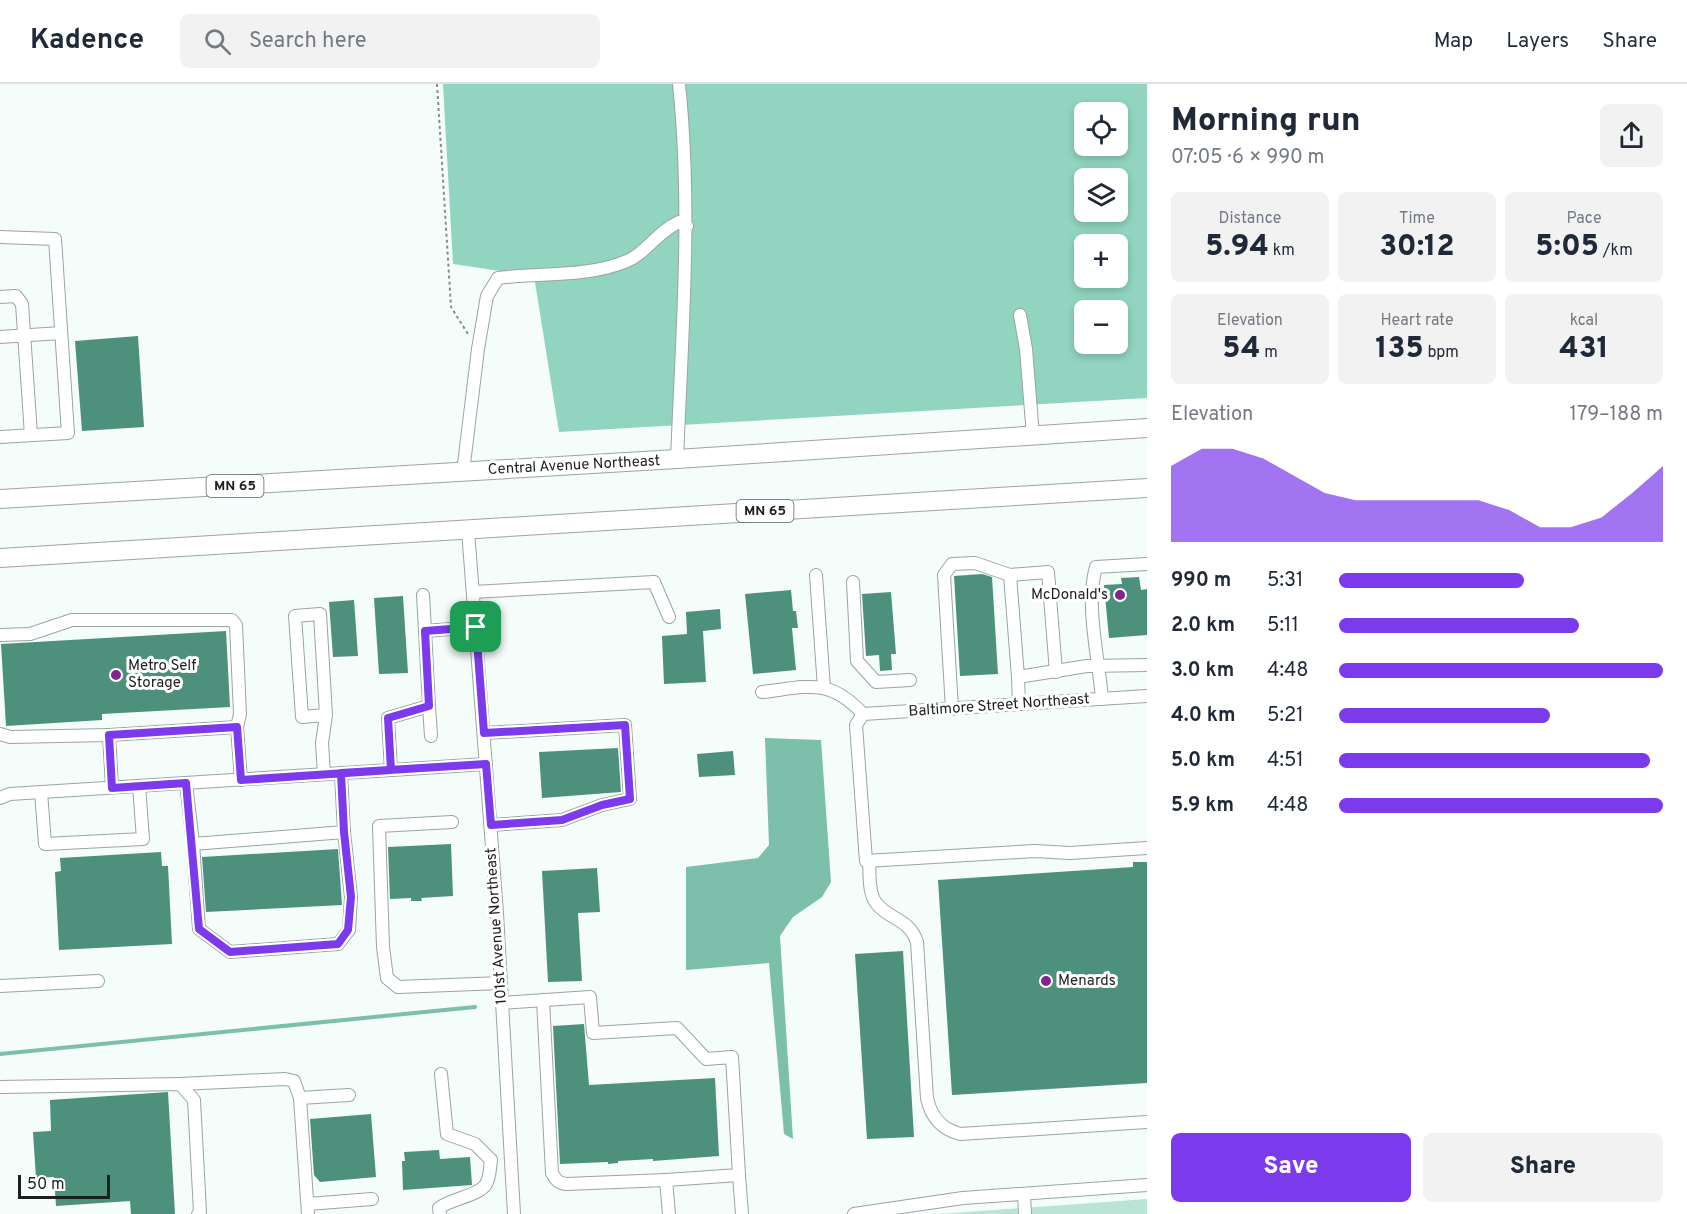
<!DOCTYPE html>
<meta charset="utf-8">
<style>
body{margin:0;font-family:Overpass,sans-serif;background:#f2f2f3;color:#1f2937;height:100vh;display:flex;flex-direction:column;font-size:22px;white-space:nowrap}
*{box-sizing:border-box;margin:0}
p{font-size:20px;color:#747a83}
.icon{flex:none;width:33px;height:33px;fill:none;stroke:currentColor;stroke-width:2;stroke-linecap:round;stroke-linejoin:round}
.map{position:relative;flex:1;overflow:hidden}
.drawer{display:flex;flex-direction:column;background:#fff;width:540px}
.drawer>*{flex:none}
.controls{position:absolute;left:1074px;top:18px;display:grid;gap:12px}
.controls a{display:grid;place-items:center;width:54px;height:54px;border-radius:9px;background:#fff;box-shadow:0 3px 9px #0003;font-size:30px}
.scale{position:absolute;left:18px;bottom:15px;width:92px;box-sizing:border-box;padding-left:6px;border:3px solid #1c1f1e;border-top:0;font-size:16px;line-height:21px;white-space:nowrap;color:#1c1f1e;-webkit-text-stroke:4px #fff;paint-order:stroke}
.pin{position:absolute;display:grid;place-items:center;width:51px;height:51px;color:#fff;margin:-26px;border-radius:12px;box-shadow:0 3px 9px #0006}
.round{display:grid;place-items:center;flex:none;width:63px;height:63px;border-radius:9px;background:#f2f2f3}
.headline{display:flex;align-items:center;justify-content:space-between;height:102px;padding:0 24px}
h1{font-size:33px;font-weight:800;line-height:45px}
.stats{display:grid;grid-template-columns:repeat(3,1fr);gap:9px;height:102px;padding:6px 24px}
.stats div{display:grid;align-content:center;border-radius:9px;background:#f2f2f3;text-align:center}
.stats b{font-size:30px;font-weight:800}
.stats small{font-size:16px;font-weight:400}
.stats p{font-size:16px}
.chart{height:168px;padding:12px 24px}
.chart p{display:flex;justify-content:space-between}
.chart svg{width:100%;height:108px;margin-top:6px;fill:#7c3aed;opacity:.7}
.action{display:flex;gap:12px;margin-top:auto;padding:12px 24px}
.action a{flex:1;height:69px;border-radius:9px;background:#7c3aed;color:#fff;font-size:24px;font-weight:800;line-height:69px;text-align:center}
.action a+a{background:#f2f2f3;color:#1f2937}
ul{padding:0 24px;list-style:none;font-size:20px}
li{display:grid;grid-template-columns:96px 72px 1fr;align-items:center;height:45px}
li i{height:15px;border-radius:8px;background:#7c3aed}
header{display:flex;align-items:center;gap:36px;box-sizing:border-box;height:84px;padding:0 30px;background:#fff;border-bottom:2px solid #e0e1e3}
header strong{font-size:28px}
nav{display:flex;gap:33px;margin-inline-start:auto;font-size:21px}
.search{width:420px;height:54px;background:#f2f2f3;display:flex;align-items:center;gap:15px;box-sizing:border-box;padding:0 21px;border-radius:9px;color:#747a83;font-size:22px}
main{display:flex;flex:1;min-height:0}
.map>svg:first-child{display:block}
</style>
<header>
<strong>Kadence</strong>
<div class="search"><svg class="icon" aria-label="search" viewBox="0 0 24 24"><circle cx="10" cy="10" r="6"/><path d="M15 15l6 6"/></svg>Search here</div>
<nav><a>Map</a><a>Layers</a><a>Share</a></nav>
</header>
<main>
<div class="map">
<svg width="1147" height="1130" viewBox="0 0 1147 1130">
<rect width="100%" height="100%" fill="#f4fdfa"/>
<path fill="#bae5d6" d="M1147 1115V1130H939Z"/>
<path fill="#91d5c0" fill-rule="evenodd" d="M443 0H1147V314L559 348 534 192 453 180ZM1084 28H1118V62H1084ZM1084 94H1118V128H1084ZM1084 160H1118V194H1084ZM1084 226H1118V260H1084Z"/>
<path fill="#7cbfaa" d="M765 654 821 656 831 798 822 813 793 833 780 852 793 1055 784 1050 769 879 686 886V783L758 774 769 761Z"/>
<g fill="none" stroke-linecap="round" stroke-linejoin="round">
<path stroke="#7cbfaa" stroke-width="4" d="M0 970 475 923"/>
</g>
<g fill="#4d907c">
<path d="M138 252 144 343 82 347 75 257Z"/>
<path d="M982 490 992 493 998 590 960 592 954 492Z"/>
<path d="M1139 493 1141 506 1147 505V551L1109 554 1104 501 1122 500 1121 494Z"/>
<path d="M791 506 793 527H796L798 544H792L796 586 753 590 745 510Z"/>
<path d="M891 508 896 570H891L892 586 880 587 879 571 866 572 862 510Z"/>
<path d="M403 512 408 589 379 590 374 514Z"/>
<path d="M354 516 358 572 333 573 329 518Z"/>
<path d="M720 525 721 545 703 547 706 598 664 600 662 552 687 550 686 528Z"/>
<path d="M226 547 230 623 102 630V636L6 642 1 560Z"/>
<path d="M618 664 621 708 542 714 539 668Z"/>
<path d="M733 667 735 691 699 693 697 670Z"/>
<path d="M451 760 453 812 421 814 422 817H411V814L390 815 388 763Z"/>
<path d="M338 765 342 821 206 828 202 773Z"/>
<path d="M161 768 162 782H168L172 860 59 866 55 788 61 787 60 774Z"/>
<path d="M1133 778H1147V999L952 1011 938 796 1133 783Z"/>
<path d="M597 784 600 828 578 829 582 897 548 898 542 787Z"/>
<path d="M903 867 914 1053 867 1055 855 870Z"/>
<path d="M584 940 589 1001 715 994 719 1072 653 1077V1075L618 1077V1079L608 1080V1078L560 1080 553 942Z"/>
<path d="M168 1008 175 1130H131L130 1117 56 1122 54 1093 36 1094 33 1048 51 1047 50 1016Z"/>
<path d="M371 1030 376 1093 320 1098 314 1091 310 1035Z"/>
<path d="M439 1066 440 1075 470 1073 472 1101 403 1106 402 1077H405L404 1068Z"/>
</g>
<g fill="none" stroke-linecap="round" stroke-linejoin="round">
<defs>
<g id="minor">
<path d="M0 153 55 155 68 349 0 353"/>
<path d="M0 213 16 212 22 220 31 351"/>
<path d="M1020 231 1026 265 1033 352"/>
<path d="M0 253 61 249"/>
<path d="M677 375C682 250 692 125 679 0"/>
<path d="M463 388 478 265 487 212 498 194C541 188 586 194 627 177 645 170 658 147 679 138L687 142"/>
<path d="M468 446 497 829 514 1130"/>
<path d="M816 491 824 604"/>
<path d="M1010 491 1018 593 1087 582 1147 581"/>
<path d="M853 498 857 577 876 598 910 596"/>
<path d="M473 508 654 498 669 533"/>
<path d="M423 511 425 547"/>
<path d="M0 551 30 550 72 536H232L236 541 240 630 237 643"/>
<path d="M1018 593 1019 620"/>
<path d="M762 608C807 603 829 593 863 630"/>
<path d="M1102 615C1099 575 1085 521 1096 483L1147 480"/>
<path d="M429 622 431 652"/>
<path d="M952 625 944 491 952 480 975 479 1010 491 1048 488 1056 588"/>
<path d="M863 630 856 641 866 777 1035 767 1070 769 1147 764"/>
<path d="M863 630 1147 612"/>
<path d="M484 649 625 641 630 715 602 721 562 736 491 741"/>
<path d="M0 650 10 653 109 651"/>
<path d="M391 686 388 634 429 622 425 547 476 543"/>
<path d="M324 690 322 659 326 631 320 530 295 532 302 633 326 631"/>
<path d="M186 699 193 760 344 748 341 689"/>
<path d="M112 703 109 651 237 643 241 696"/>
<path d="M41 708 45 760 143 755 139 702"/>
<path d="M0 714 10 710 486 680"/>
<path d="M452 738 379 742 383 863 387 894 398 903 501 899"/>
<path d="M193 760 199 845 230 868 338 860 349 846 351 813 344 748"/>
<path d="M869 777C870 789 868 808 876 819 889 836 909 834 917 858L927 1014C931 1033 941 1045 960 1050L1147 1038"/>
<path d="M0 902 98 897"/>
<path d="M543 916 552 1089C556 1096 558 1099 566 1100L666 1096"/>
<path d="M502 919 590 913 593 949 677 944 706 975 732 973 739 1091 666 1096 669 1130"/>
<path d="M441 990 447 1050 475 1060 491 1076"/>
<path d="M180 1000 285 995 294 997 300 1014"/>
<path d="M0 1003 180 1000 194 1016 200 1128 198 1130"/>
<path d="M739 1091 742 1130"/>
<path d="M1024 1110 1025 1130"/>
<path d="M308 1120 372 1115"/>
<path d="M308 1130 300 1014 349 1011"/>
<path d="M440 1130 439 1124C452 1114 479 1112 486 1100 490 1094 490 1083 491 1076"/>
<path d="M854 1130 963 1114 1147 1101"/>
</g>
<g id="highway">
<path d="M0 415 677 375 1147 344"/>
<path d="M0 474 1147 404"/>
</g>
</defs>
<use href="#minor" stroke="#9ba4a1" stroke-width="14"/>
<use href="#highway" stroke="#9ba4a1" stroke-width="20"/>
<path stroke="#868c8a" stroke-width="2" stroke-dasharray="3 3" stroke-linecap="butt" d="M437 0 451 223 468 250"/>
<use href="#minor" stroke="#fff" stroke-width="12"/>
<use href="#highway" stroke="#fff" stroke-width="18"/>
</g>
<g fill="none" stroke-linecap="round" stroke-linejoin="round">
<defs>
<path id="route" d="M476 543 425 547 429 622 388 634 391 686C341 689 291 693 241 696L237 643 109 651 112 704 186 699 199 845 230 868 338 860 348 846 351 813 344 748 341 689 486 680 491 741 562 736 602 721 630 715 625 641 484 649 476 543"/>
</defs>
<use href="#route" stroke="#fff" stroke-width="12"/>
<use href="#route" stroke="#7c3aed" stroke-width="8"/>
</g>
<g fill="#82238e" stroke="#fff" stroke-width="2">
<circle cx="1120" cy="511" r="6"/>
<circle cx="116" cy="591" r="6"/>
<circle cx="1046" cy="897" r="6"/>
</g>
<g text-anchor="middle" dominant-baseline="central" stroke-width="6" stroke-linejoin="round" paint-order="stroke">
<g fill="#fff" stroke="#606262" stroke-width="1.5">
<rect x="206.5" y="391" width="57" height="22" rx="4.5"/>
<rect x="736.5" y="416" width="57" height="22" rx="4.5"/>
</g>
<g font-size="14" font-weight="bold" fill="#1c1f1e">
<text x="235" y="402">MN 65</text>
<text x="765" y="427">MN 65</text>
</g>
<g font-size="15" fill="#1c1f1e" stroke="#fff">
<text transform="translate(574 382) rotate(-3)">Central Avenue Northeast</text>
<text transform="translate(999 622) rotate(-4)">Baltimore Street Northeast</text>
<text transform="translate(497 842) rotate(-94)">101st Avenue Northeast</text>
</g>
<g font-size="15" fill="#1c1f1e" stroke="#fff" text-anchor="start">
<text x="1108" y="511" text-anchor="end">McDonald's</text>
<text x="128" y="582">Metro Self<tspan x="128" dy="17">Storage</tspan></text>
<text x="1058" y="897">Menards</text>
</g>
</g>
</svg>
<div class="controls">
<a><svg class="icon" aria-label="locate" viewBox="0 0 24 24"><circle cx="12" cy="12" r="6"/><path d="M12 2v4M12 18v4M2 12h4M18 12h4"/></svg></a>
<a><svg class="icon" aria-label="layers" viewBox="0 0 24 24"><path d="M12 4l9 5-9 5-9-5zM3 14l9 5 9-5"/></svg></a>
<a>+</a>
<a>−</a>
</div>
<div class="scale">50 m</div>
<div class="pin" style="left:476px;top:543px;background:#1e9e55"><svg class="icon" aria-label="arrive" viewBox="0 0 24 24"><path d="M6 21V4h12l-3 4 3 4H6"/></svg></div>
</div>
<section class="drawer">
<div class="headline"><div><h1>Morning run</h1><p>07:05 · 6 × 990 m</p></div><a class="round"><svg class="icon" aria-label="share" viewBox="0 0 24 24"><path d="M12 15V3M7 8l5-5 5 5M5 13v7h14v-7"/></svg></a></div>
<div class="stats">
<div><p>Distance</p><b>5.94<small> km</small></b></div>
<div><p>Time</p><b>30:12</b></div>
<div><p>Pace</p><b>5:05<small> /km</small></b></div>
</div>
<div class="stats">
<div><p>Elevation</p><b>54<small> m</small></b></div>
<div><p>Heart rate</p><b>135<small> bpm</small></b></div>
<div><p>kcal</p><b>431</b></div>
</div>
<div class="chart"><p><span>Elevation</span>179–188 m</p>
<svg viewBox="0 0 160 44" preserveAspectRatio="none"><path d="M0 44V13L10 6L20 6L30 10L40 17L50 24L60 27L70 27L80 27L90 27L100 27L110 31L120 38L130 38L140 34L150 24L160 13V44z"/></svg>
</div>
<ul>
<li><b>990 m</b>5:31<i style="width:57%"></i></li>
<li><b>2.0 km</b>5:11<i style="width:74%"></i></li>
<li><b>3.0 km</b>4:48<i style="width:100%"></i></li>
<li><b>4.0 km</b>5:21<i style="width:65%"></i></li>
<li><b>5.0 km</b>4:51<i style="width:96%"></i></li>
<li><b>5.9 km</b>4:48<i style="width:100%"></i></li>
</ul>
<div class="action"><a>Save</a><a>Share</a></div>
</section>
</main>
